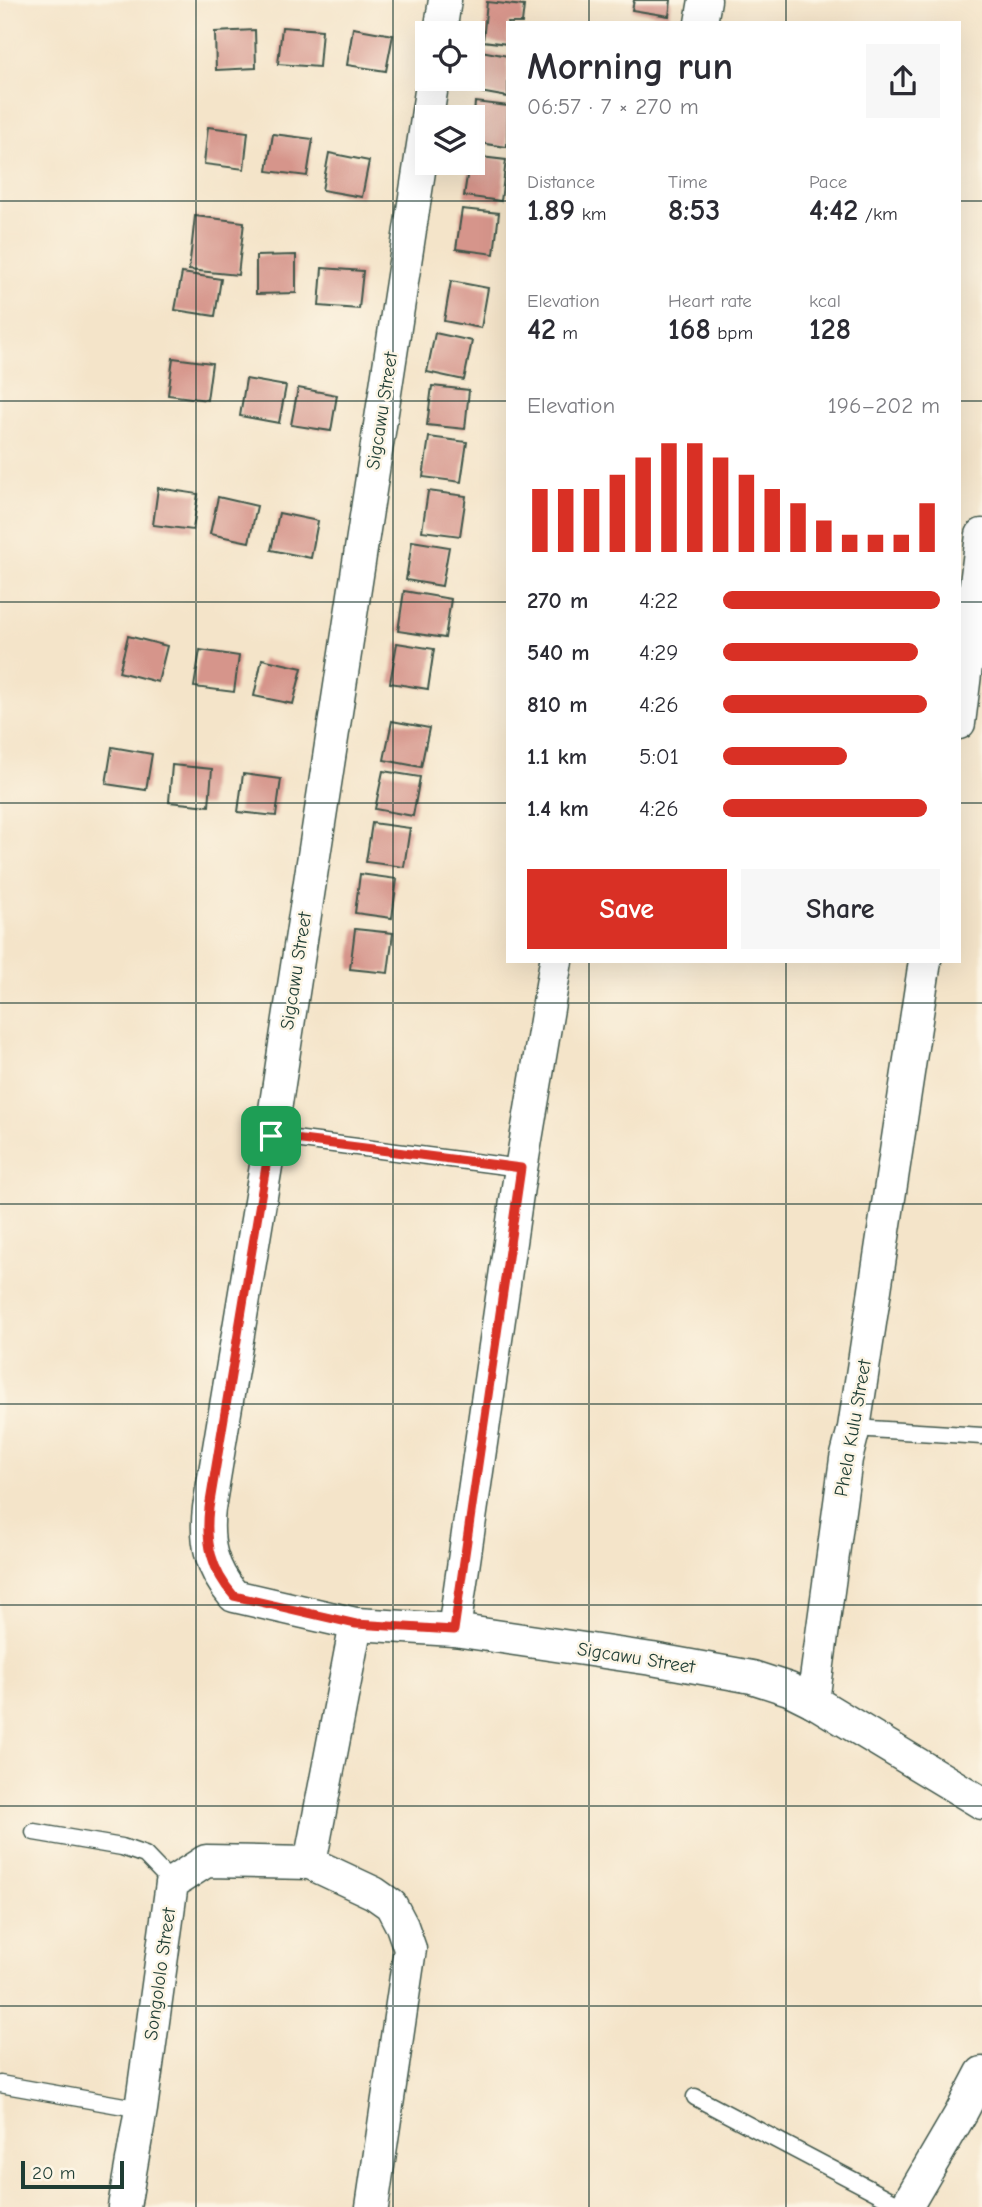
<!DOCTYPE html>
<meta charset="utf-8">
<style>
body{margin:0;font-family:"Comic Neue",sans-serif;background:#f7f7f7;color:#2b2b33;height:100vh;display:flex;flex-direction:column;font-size:26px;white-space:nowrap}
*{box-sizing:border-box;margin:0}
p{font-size:23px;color:#7c7c81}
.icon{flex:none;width:38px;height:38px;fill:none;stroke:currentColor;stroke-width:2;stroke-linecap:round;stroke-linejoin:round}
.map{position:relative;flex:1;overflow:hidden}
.panel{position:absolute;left:506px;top:21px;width:455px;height:942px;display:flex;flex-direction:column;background:#fff;border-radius:0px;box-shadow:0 7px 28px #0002}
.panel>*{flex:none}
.tools{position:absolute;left:415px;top:21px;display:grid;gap:14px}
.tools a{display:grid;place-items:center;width:70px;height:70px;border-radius:0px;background:#fff;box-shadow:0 7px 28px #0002;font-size:35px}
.scale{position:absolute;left:21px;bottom:18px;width:103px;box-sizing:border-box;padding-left:7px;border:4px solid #1f3d34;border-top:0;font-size:19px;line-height:24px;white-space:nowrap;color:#1f3d34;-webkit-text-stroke:5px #fcf5e5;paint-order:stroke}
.pin{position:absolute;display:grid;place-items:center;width:60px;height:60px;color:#fff;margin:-30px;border-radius:14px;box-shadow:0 4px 10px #0006}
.round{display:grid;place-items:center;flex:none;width:74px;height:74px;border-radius:0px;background:#f7f7f7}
.head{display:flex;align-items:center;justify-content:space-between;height:119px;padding:0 21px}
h1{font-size:38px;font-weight:800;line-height:52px}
.metrics{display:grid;grid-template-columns:repeat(3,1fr);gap:10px;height:119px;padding:7px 21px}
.metrics div{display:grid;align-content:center}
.metrics b{font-size:30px;font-weight:800}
.metrics small{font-size:19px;font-weight:400}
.metrics p{font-size:19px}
.chart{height:196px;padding:14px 21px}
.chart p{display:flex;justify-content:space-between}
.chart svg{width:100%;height:126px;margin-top:7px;stroke:#d93025;stroke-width:6}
.primary-button{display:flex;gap:14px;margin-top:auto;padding:14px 21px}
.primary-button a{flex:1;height:80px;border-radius:0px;background:#d93025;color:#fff;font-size:28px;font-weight:800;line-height:80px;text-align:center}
.primary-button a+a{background:#f7f7f7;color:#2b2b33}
ul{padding:0 21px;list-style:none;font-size:23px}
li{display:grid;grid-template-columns:112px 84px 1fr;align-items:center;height:52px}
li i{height:18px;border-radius:9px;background:#d93025}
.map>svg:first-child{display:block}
</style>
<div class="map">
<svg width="982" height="2207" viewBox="0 0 982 2207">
<rect width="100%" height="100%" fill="#fcf5e5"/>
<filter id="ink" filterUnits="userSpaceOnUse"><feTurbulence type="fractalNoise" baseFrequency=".0143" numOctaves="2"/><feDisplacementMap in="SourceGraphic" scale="14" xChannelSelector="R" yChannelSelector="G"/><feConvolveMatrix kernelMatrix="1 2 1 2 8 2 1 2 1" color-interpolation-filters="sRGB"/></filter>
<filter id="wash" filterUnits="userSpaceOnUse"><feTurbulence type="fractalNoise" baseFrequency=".00686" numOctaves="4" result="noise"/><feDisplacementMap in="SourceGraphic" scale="28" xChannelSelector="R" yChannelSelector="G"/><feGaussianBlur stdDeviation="1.57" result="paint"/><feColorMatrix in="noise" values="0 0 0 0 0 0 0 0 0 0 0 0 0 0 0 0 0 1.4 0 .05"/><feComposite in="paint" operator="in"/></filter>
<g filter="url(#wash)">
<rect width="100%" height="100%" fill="#f4e4c9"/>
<g id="blocks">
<g fill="#d6958b">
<path d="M634 0H671L669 16 632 10Z"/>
<path d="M487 2 524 6 522 23H508V44L483 41Z"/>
<path d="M282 27 322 30 319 67 278 64Z"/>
<path d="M353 28 393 35 386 71 347 65Z"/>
<path d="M255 30 256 68 216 70 215 32Z"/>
<path d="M481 51 508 56V97L474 91Z"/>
<path d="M475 102 508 106 507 147 472 142Z"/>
<path d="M208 127 248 132 244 169 204 164Z"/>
<path d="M273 134 313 139 307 176 267 171Z"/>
<path d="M329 153 369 161 362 197 322 190Z"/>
<path d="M472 156 506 160 501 201 464 196 469 163H472Z"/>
<path d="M462 209 499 213 494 254 456 249Z"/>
<path d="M195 216 244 222 238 275 189 270Z"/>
<path d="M296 255V293L256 294V256Z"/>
<path d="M322 268 363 271 359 309 319 306Z"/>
<path d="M182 273 221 279 215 316 175 310Z"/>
<path d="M451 281 488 288 481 328 444 321Z"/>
<path d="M435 333 472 341 464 380 427 372Z"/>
<path d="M173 358 212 363 207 400 168 395Z"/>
<path d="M246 379 286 386 279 423 240 416Z"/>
<path d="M432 386 469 390 465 429 427 425Z"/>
<path d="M298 388 337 395 331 431 291 425Z"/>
<path d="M429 437 467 442 461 482 423 477Z"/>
<path d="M158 488 198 494 193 530 153 525Z"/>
<path d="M428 491 466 496 460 536 422 531Z"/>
<path d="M218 497 257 506 249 542 210 534Z"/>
<path d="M279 513 318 521 311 558 271 550Z"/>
<path d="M412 541 449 547 442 586 406 580Z"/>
<path d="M404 591 451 599 445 638 398 631Z"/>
<path d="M128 636 167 646 158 682 119 672Z"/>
<path d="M397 643 434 649 428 689 390 683Z"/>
<path d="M200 650 239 656 234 692 194 687Z"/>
<path d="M262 659 302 668 293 704 254 696Z"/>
<path d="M392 721 429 728 421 767 384 760Z"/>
<path d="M112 747 152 754 146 790 106 784Z"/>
<path d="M172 765 212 769 209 806 169 802Z"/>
<path d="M383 771 420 777 413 816 375 809Z"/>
<path d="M243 774 281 779 276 816 238 812Z"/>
<path d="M372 823 410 828 404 867 366 862Z"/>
<path d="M360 874 397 879 392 918 355 913Z"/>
<path d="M355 929 393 933 388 973 350 969Z"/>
</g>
</g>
</g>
<g filter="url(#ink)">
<use href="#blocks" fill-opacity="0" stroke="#3f564a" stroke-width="2"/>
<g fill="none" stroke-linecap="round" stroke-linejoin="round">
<defs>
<g id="service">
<path d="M271 1136 521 1168"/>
<path d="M854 1428 982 1436"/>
<path d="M34 1832 122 1847 145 1855 172 1883"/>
<path d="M0 2084 141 2109"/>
<path d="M695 2097 904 2207"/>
</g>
<g id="minor">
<path d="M701 23 705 0"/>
<path d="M440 33 445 0"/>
<path d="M427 117 433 79"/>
<path d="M427 119 271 1136 209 1508C205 1542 211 1569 234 1596L356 1624 454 1630 652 1659 752 1677 789 1689 813 1701"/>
<path d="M959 723 982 535"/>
<path d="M925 961 854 1428 846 1459 813 1701 982 1803"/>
<path d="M454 1630 518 1187 556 961"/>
<path d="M310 1863 356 1624"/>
<path d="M124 2207 141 2109 172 1883 206 1861 310 1863 374 1893 391 1905 402 1926 410 1949 372 2207"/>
<path d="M906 2207 961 2113 982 2073"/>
</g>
</defs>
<use href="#service" stroke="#3f564a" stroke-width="19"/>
<use href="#minor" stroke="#3f564a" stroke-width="35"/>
<use href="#service" stroke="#fff" stroke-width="16"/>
<use href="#minor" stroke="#fff" stroke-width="32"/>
</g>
</g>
<g fill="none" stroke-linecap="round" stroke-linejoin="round" filter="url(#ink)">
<defs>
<path id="route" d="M271 1136 521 1168 454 1630 356 1624 234 1596C211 1570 205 1542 209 1508Z"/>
</defs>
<use href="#route" stroke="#fff" stroke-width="14"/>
<use href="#route" stroke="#d93025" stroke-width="9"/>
</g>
<path fill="none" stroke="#1f3d34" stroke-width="2" stroke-opacity="0.55" d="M196 0V2207M393 0V2207M589 0V23M786 0V23M0 201H508M959 201H982M0 401H508M959 401H982M0 602H508M959 602H982M0 803H508M959 803H982M589 961V2207M786 961V2207M0 1003H982M0 1204H982M0 1404H982M0 1605H982M0 1806H982M0 2006H982"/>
<g text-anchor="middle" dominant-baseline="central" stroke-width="5" stroke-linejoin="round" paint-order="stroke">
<g font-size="19" fill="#1f3d34" stroke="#fcf5e5">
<text transform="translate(382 411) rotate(-81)">Sigcawu Street</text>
<text transform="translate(296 971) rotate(-81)">Sigcawu Street</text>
<text transform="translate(853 1428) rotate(-80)">Phela Kulu Street</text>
<text transform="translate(636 1658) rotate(9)">Sigcawu Street</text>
<text transform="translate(160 1974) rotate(-82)">Songololo Street</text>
</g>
</g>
</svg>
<div class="tools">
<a><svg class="icon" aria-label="locate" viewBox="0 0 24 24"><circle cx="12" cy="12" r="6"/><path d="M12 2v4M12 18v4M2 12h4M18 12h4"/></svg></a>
<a><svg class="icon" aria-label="layers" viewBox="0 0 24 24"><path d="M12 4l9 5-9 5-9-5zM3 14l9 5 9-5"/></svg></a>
</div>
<div class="scale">20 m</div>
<div class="pin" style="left:271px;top:1136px;background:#1e9e55"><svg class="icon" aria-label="arrive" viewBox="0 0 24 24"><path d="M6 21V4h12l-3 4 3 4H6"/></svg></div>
<section class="panel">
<div class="head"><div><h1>Morning run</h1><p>06:57 · 7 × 270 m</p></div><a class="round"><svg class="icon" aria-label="share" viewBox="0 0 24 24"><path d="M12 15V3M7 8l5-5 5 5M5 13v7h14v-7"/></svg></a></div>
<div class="metrics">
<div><p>Distance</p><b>1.89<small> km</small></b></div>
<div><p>Time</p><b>8:53</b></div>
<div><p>Pace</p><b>4:42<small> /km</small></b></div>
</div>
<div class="metrics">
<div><p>Elevation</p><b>42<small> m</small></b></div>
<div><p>Heart rate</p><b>168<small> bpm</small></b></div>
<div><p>kcal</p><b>128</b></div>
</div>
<div class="chart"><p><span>Elevation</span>196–202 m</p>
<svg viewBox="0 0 160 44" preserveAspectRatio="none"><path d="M5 44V22M15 44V22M25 44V22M35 44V17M45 44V11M55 44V6M65 44V6M75 44V11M85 44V17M95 44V22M105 44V27M115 44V33M125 44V38M135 44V38M145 44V38M155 44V27"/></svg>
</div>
<ul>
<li><b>270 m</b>4:22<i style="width:100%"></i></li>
<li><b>540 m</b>4:29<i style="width:90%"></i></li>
<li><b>810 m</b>4:26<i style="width:94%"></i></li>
<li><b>1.1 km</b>5:01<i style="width:57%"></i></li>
<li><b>1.4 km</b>4:26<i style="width:94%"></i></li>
</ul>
<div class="primary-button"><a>Save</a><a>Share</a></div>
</section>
</div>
